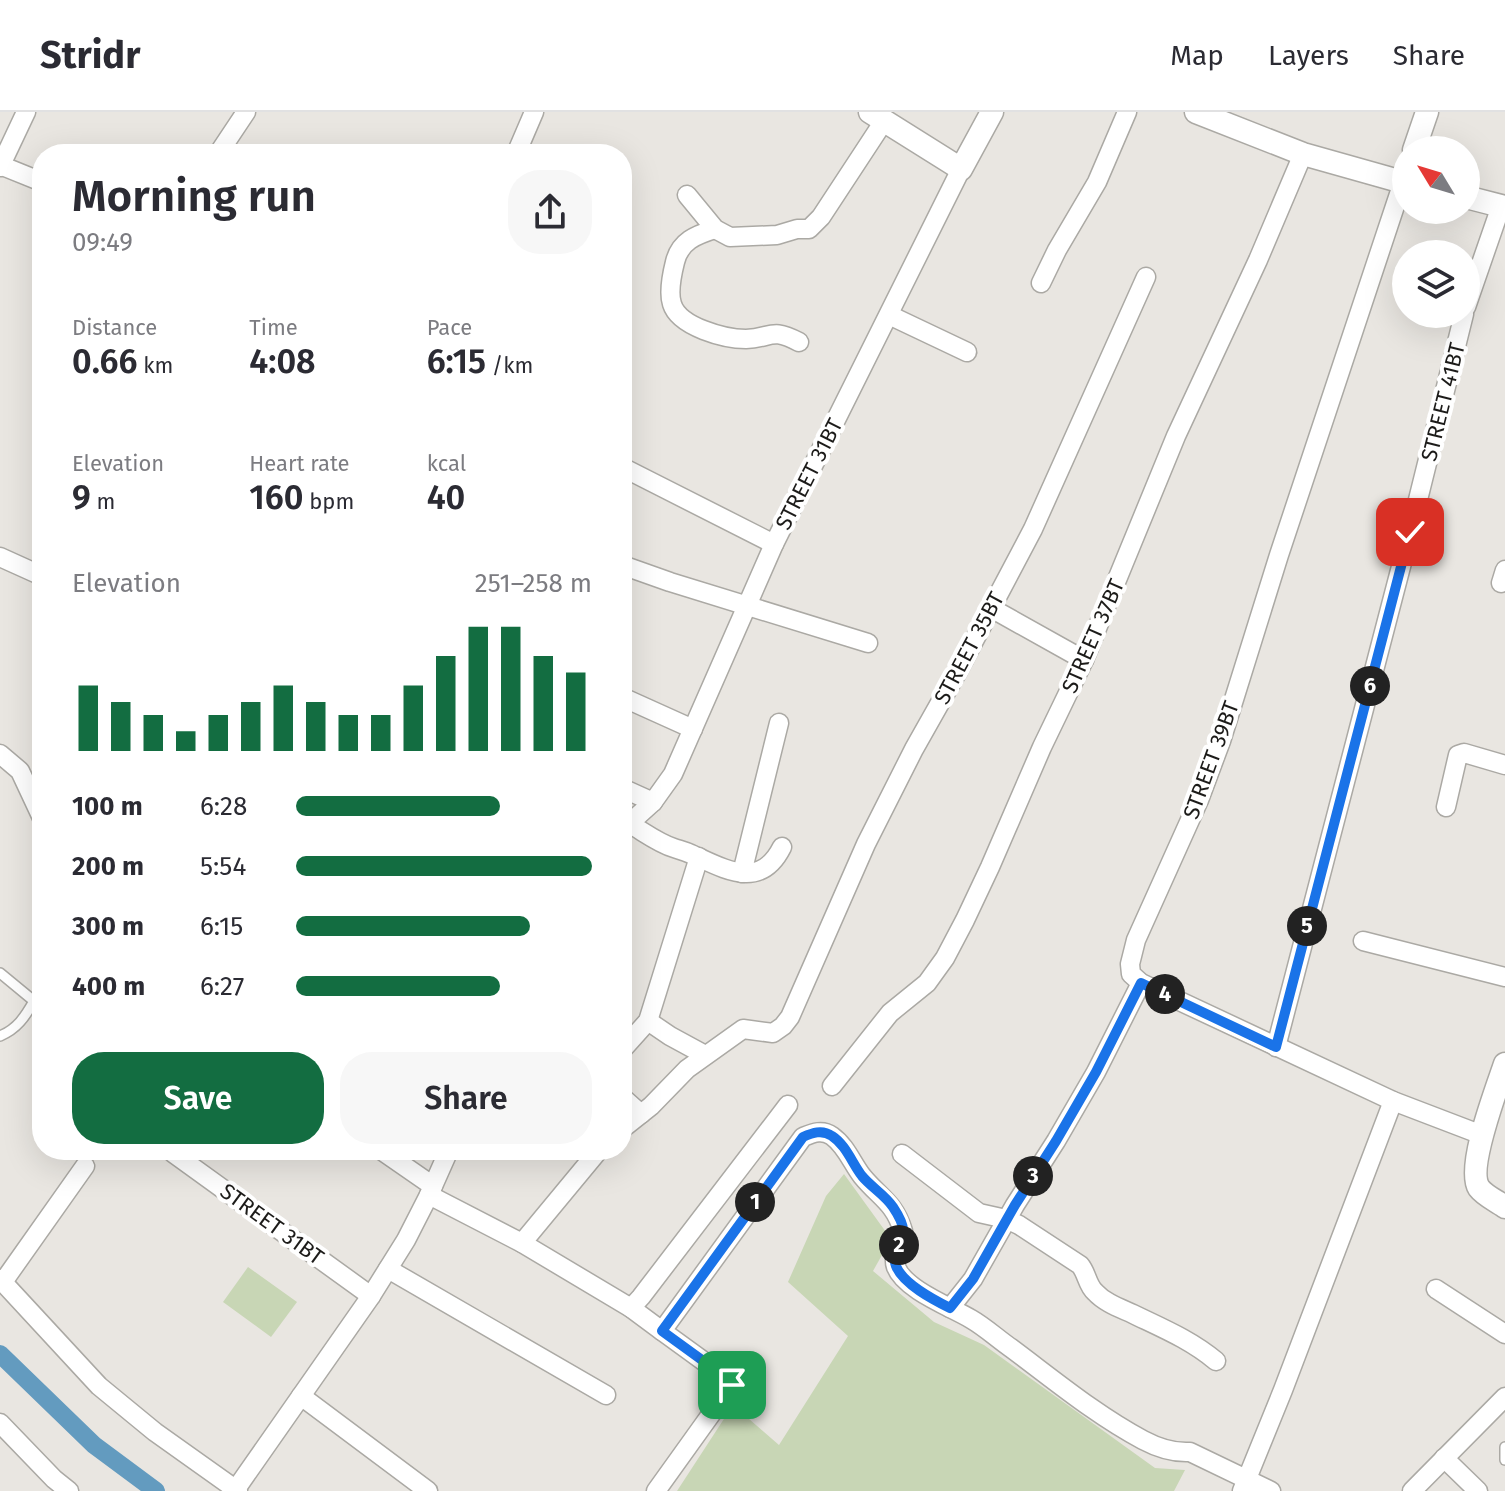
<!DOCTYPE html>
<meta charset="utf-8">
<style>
body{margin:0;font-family:"Fira Sans",sans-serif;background:#f7f7f7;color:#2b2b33;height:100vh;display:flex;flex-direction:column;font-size:30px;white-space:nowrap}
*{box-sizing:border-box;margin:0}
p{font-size:26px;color:#7c7c81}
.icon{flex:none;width:44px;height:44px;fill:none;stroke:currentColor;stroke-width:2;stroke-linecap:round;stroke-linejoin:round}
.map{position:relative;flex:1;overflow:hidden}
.side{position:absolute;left:32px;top:32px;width:600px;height:1016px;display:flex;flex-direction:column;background:#fff;border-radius:32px;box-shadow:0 8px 32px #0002}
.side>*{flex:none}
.needle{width:52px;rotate:308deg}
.buttons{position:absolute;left:1392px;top:24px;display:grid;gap:16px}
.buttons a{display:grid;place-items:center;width:88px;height:88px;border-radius:50%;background:#fff;box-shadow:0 8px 32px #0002;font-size:40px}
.pin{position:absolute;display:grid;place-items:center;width:68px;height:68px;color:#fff;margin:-34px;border-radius:16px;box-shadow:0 4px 12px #0006}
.km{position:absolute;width:40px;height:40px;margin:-20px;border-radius:50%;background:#222;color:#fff;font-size:22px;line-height:40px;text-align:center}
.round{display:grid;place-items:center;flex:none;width:84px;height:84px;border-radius:32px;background:#f7f7f7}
.summary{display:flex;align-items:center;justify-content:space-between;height:136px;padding:0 40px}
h1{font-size:44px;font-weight:600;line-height:60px}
.metrics{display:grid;grid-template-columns:repeat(3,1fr);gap:12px;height:136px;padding:8px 40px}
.metrics div{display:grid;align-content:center}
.metrics b{font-size:34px;font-weight:600}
.metrics small{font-size:22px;font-weight:400}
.metrics p{font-size:22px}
.chart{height:224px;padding:16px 40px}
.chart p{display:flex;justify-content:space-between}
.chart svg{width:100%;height:144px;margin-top:8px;stroke:#136d41;stroke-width:6}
.primary-button{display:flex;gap:16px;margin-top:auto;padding:16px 40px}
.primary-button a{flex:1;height:92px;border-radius:32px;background:#136d41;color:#fff;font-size:32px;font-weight:600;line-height:92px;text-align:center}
.primary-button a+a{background:#f7f7f7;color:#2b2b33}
ul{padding:0 40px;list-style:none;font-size:26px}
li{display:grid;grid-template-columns:128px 96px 1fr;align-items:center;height:60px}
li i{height:20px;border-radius:10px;background:#136d41}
header{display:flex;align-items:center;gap:48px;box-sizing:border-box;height:112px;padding:0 40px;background:#fff;border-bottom:2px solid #e1e1e2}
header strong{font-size:38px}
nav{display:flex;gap:44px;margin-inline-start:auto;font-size:28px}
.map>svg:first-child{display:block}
</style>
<header>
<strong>Stridr</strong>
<nav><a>Map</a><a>Layers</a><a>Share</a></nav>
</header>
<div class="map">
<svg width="1505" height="1379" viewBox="0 0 1505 1379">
<rect width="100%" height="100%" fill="#e9e6e1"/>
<g fill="#c8d6b5">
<path d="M844 1062 891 1127 873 1159 934 1210 984 1233 1155 1356 1185 1358 1174 1379H677L733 1293 779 1333 848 1224 788 1170 826 1084Z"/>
<path d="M248 1155 297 1190 271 1225 223 1190Z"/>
</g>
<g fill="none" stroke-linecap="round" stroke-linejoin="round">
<path stroke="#639bbf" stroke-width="18" d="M0 1242 94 1333 156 1379"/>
<defs>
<g id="service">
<path d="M0 861 34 889C25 905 17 917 0 924"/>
<path d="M1505 1335V1348"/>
</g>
<g id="minor">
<path d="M218 42 246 0"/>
<path d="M516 42 534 0"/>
<path d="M0 53 42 70"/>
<path d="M0 55 26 0"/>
<path d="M1403 70 1279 443 1221 629 1199 688 1136 828 1130 852 1131 862 1141 871 1393 989 1482 1023"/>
<path d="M687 83 715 117 730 125 777 123 797 117H809L821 105 884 9"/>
<path d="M715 117C696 123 680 129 675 150 672 162 668 180 672 192 679 215 725 227 746 227 772 226 771 215 799 230"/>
<path d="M1041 171 1057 138 1097 70 1127 0"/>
<path d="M1466 195 1501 94"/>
<path d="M889 203 967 240"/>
<path d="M622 355 774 432"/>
<path d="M0 445 42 464"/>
<path d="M622 453 670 470 868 531"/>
<path d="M1501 471 1505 458"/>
<path d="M991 496 1084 548"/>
<path d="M622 585 693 617"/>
<path d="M0 642 20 659 42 706"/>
<path d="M622 676 653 690"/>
<path d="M1446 695 1458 643 1464 641 1505 653"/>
<path d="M630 712C644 720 658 731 674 736 680 738 685 739 691 742 725 757 760 779 782 735"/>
<path d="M622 718 653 690 673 662 774 432 961 57"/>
<path d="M742 761 779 611"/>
<path d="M1363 829 1505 865"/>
<path d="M648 909 670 924 705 943"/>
<path d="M1276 935 1410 420 1464 202"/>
<path d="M622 938 648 909 699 745"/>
<path d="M832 974 890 901 927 871 945 846 965 808 990 755 1042 635 1084 548 1176 324 1258 148 1303 42"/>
<path d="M622 985 641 1002"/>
<path d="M622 1017 651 994 687 957 743 917 773 921 783 914 790 905 866 732 914 637 958 559 1033 417 1146 165"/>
<path d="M381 1038 433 1074"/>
<path d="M173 1041 371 1184"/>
<path d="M902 1042 979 1101 1006 1107 1019 1113 1080 1153C1087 1161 1087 1173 1095 1180 1105 1191 1120 1196 1133 1202 1162 1216 1191 1228 1216 1249"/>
<path d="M429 1083 522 1131 631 1196 662 1219"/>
<path d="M522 1131 599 1038"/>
<path d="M388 1157 606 1283"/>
<path d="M0 1167 99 1274 155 1320 238 1379"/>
<path d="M3 1170 85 1054"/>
<path d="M1436 1177 1505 1222"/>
<path d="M631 1196 641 1185 788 993"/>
<path d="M950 1196 973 1167 1015 1093 1056 1029 1096 960 1141 871"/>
<path d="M301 1284 428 1379"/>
<path d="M0 1311 54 1367 69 1379"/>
<path d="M1444 1346 1478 1379"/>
<path d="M236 1377 371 1184 406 1128 429 1083 449 1038"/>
<path d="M656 1379 732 1273 724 1264 662 1219 803 1025C813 1021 822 1017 832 1024 846 1034 852 1051 862 1064 880 1086 894 1090 903 1119 900 1129 892 1144 896 1155 905 1178 951 1195 971 1207 985 1215 998 1227 1011 1236 1054 1268 1096 1303 1143 1328 1158 1336 1173 1341 1190 1340L1271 1379"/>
<path d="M1242 1379 1283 1278 1393 989"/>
<path d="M1412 1379 1505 1285"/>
</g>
<g id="tertiary">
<path d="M870 0 961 57 992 0"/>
<path d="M1196 0 1303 42 1406 71"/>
<path d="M1414 38 1427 0"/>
<path d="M1466 85 1505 95"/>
<path d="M1505 952C1497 976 1466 1056 1479 1076 1485 1084 1497 1089 1505 1095"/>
</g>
</defs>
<use href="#service" stroke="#aba9a4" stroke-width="12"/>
<use href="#minor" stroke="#aba9a4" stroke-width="21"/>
<use href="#tertiary" stroke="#aba9a4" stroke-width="25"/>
<use href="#service" stroke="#fff" stroke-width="9"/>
<use href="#minor" stroke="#fff" stroke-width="18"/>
<use href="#tertiary" stroke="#fff" stroke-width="22"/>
</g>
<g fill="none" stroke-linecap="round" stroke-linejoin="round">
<defs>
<path id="route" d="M732 1273 724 1264 662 1219 803 1025C812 1021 822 1017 832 1024 846 1033 852 1051 862 1064 871 1075 885 1083 893 1095 897 1101 903 1111 903 1118 903 1130 891 1142 896 1154 903 1172 934 1188 950 1196L973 1167 1015 1093 1056 1029 1096 960 1141 871 1276 935 1410 420"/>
</defs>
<use href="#route" stroke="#fff" stroke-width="16"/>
<use href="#route" stroke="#1a73e8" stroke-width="10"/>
</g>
<g text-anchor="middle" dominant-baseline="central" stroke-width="8" stroke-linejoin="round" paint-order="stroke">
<g font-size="22" fill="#1c1b19" stroke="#fff">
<text transform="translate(1443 290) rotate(-76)">STREET 41BT</text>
<text transform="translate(809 362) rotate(-63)">STREET 31BT</text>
<text transform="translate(1093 524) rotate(-66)">STREET 37BT</text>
<text transform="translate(969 536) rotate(-62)">STREET 35BT</text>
<text transform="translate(1211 648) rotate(-70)">STREET 39BT</text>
<text transform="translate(272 1112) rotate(36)">STREET 31BT</text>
</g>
</g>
</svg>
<div class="buttons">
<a><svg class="needle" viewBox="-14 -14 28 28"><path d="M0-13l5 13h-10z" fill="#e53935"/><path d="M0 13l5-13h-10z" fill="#7c7c81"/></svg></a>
<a><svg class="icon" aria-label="layers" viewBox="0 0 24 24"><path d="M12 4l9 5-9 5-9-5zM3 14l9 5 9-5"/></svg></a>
</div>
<div class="pin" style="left:732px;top:1273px;background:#1e9e55"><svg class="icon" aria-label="arrive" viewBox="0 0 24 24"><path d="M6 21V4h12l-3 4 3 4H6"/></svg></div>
<div class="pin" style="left:1410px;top:420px;background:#d93025"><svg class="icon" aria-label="check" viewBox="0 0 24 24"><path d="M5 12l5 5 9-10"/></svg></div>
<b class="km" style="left:755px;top:1090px">1</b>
<b class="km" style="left:899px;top:1133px">2</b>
<b class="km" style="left:1033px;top:1064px">3</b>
<b class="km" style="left:1165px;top:882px">4</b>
<b class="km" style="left:1307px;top:814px">5</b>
<b class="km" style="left:1370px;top:574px">6</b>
<section class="side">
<div class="summary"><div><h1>Morning run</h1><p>09:49</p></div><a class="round"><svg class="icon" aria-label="share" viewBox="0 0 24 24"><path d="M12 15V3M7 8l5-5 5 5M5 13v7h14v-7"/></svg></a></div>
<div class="metrics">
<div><p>Distance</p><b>0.66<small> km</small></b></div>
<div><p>Time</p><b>4:08</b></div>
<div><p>Pace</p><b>6:15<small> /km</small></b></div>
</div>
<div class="metrics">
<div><p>Elevation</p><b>9<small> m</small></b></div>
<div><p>Heart rate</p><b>160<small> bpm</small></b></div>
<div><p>kcal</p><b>40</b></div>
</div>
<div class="chart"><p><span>Elevation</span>251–258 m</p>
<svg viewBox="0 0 160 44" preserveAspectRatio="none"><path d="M5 44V24M15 44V29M25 44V33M35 44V38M45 44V33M55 44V29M65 44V24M75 44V29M85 44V33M95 44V33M105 44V24M115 44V15M125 44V6M135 44V6M145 44V15M155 44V20"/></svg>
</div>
<ul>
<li><b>100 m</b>6:28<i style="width:69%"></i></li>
<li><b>200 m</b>5:54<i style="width:100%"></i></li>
<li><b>300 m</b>6:15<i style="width:79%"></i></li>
<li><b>400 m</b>6:27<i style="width:69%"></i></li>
</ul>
<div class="primary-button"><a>Save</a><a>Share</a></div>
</section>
</div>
